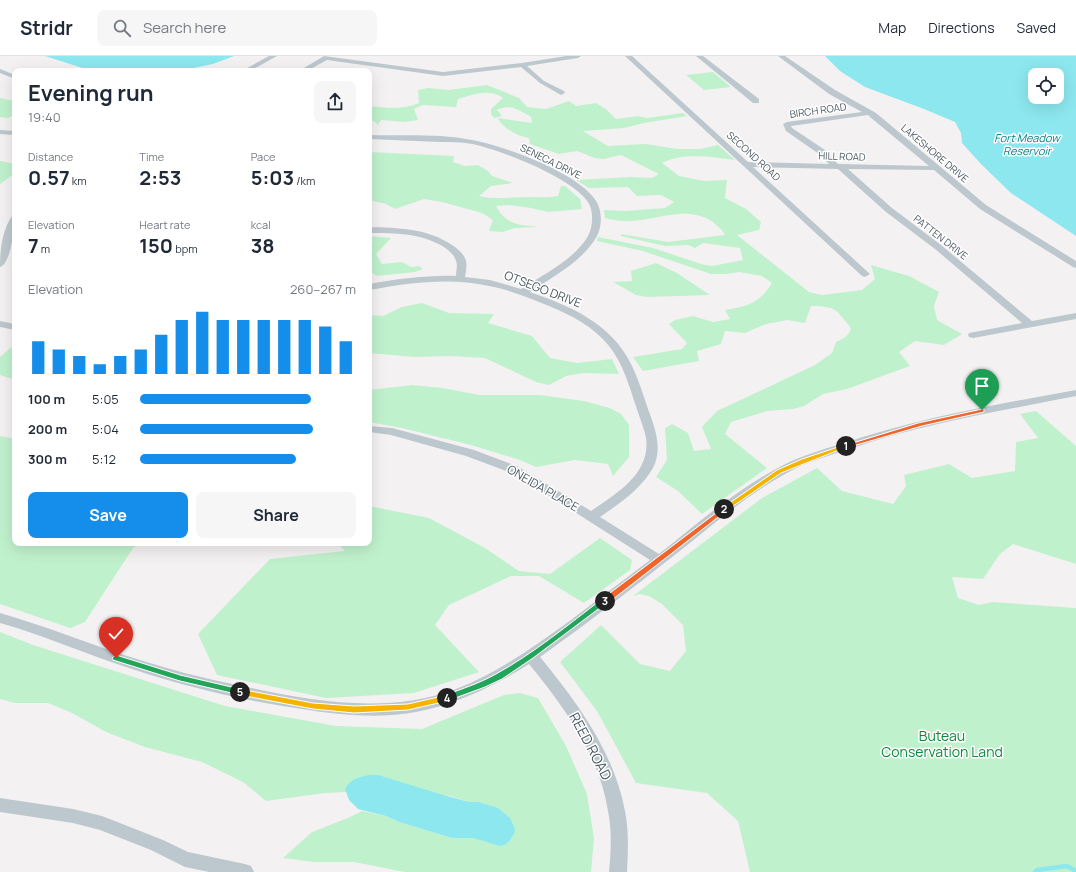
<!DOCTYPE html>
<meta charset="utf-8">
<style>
body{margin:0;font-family:Manrope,sans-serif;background:#f6f6f7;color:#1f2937;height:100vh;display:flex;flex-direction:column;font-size:15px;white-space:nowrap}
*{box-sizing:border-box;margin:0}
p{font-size:13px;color:#747a83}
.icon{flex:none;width:22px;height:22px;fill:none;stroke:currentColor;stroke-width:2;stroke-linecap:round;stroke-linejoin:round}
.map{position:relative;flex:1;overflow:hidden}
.details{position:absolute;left:12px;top:12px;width:360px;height:478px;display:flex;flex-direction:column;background:#fff;border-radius:8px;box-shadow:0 4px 16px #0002}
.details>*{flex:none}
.fabs{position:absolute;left:1028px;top:12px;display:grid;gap:8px}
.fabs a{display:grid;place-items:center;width:36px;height:36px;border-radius:8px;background:#fff;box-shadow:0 4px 16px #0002;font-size:20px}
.pin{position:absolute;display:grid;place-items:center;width:34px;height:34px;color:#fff;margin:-41px -17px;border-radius:50% 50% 50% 0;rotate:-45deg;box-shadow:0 0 4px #0007}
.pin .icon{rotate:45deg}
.km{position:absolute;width:20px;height:20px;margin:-10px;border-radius:50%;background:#222;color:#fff;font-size:11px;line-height:20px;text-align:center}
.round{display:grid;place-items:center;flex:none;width:42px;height:42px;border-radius:8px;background:#f6f6f7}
.headline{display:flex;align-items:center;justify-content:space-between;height:68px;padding:0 16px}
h1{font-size:22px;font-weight:700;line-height:30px}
.metrics{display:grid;grid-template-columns:repeat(3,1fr);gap:6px;height:68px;padding:4px 16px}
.metrics div{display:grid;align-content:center}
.metrics b{font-size:20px;font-weight:700}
.metrics small{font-size:11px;font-weight:400}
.metrics p{font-size:11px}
.chart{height:112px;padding:8px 16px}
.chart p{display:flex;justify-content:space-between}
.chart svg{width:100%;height:72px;margin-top:4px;stroke:#158eeb;stroke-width:6}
.primary-button{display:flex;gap:8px;margin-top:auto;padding:8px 16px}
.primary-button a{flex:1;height:46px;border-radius:8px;background:#158eeb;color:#fff;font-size:16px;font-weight:700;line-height:46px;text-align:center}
.primary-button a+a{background:#f6f6f7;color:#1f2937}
ul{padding:0 16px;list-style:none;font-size:13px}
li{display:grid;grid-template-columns:64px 48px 1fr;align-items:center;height:30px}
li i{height:10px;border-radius:5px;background:#158eeb}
header{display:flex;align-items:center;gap:24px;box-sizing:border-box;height:56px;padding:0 20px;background:#fff;border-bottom:1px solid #e0e1e3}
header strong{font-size:19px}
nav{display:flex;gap:22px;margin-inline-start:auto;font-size:14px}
.search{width:280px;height:36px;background:#f6f6f7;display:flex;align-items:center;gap:10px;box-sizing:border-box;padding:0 14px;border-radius:8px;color:#747a83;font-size:15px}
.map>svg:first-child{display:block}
</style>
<header>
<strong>Stridr</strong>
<div class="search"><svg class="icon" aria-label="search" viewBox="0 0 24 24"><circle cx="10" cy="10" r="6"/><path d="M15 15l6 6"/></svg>Search here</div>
<nav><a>Map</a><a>Directions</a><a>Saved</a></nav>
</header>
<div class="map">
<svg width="1076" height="816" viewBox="0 0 1076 816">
<rect width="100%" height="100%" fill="#f4f1f2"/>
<g fill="#c0f1cd">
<path d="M713 16 731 31 704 34 686 19Z"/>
<path d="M487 29 519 42 527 51 546 53 569 45 576 50 596 47 607 54 616 63 638 60 647 62 683 57 687 60 644 67 624 72 583 75 608 90 646 88 677 93H700L718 89 735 104C712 101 683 96 662 107L679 120 704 125 727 124 725 142 746 153 761 166 759 174 737 179 809 236 822 239 862 234 875 223 871 209 909 220 939 236 934 250 937 264 962 278 944 289 915 285 899 296 910 310 847 333 823 338 804 350 793 353 767 355 731 366 725 378 767 412 702 458 678 435 656 421 667 404 665 372 672 368 688 377 694 395 711 393 702 371 717 355 815 309 832 297 836 286C843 283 849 280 851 272 848 268 838 256 836 255 830 250 819 250 811 250L805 267 787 264 766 268 745 277 725 275 721 288 697 295 699 305 643 315 633 301 682 293 687 287 669 268 675 264 693 260 713 266 730 263 725 254C747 250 759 248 772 227L762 220 739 216 726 218H711L643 195 597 185 598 181 653 192 701 208 712 210 743 204 740 192 703 187 695 192 688 189 665 190 621 180V178L668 186 725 179C722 173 718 171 713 166 685 147 653 167 623 165 617 165 610 163 605 162L604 154 626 155 665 152 674 146 661 139 637 140 628 131 589 132 576 124 631 121 652 122 659 118 621 99 604 103 595 102 577 95 559 98 530 88 529 82C518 80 502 72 498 62L532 67 531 61C521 55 509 47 497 54L502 60 494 62 491 58V53L503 42C491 32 472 39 458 43L456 51 423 49 414 53 418 64 405 66 381 64 378 69 374 65H369V50C386 52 404 54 419 47L418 34 428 32 449 34Z"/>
<path d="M0 42 15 45V58L8 62 0 61Z"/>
<path d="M369 96 454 100 453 106 465 110 478 109 488 115 492 120 513 127 491 130 479 140C496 144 513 141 530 141 541 141 547 142 558 140L561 130H565L580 143 582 153 548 156 531 152 509 149 496 150C506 169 519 169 539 171L514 172 503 176 489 175 493 164 482 157 442 146 424 143 395 153 386 148 369 144Z"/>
<path d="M0 105 15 108V117L0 128Z"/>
<path d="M369 180 391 182 376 198 382 208 402 206 411 211 419 210 423 213 415 216 377 220 369 215 371 205 369 204Z"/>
<path d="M656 207 677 217 710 239 647 241 636 239 613 226 632 225 631 215Z"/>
<path d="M422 247 449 257 494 258 488 267 532 280 550 302 577 307 612 303 619 318 583 317 566 320 549 329 536 326 485 302 450 300 414 301 369 297V259L383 260 402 251Z"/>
<path d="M15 288V324L0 319V301Z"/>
<path d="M412 329 443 332 479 339H539L584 345 610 352 621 358 629 369V401L613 420 608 408 575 404 536 411 520 404 471 389 402 372 369 366V334Z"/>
<path d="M1036 355 1076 390V508L1013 488 1000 498 983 523 952 521 958 542 979 549 992 546 1076 552V816H750L738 765 707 737 636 727 597 655 560 606 601 569 640 608 670 615 686 595 683 569 662 548 649 540 640 538 633 540 762 442 817 412 842 435 893 448 906 430 904 419 949 408 972 422 1015 415 1016 386 1038 382 1020 358Z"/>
<path d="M0 380 15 383V487H141L133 492 85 566 70 572 0 548Z"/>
<path d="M369 450 429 462 485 492 519 515 550 518 600 482 632 504 630 514 584 547 539 520H511L449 549 435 569 479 616 414 637 326 642 217 619 198 578 270 503 345 495 337 487H369Z"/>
<path d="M0 576 33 589 225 650 336 670 422 673 504 639 520 637 538 642 566 690 587 738 594 782 591 816H405L354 806H314L283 802 312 776 348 762 362 755 386 760 399 766 452 782H473L499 790 509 786 514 778 484 747 469 746 450 740 347 729 346 736 325 737 266 745 243 726 202 706 145 691 106 676 72 657 48 647H15L0 643Z"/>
</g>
<g fill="#8ce7ef" fill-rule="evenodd">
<path d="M45 0H234L213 8 178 15H92Z"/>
<path d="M825 0H1076V180L1011 137 981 108 962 87 961 77 955 66 924 53 865 31 840 15ZM1035 19H1057V41H1035Z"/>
<path d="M369 719H378L440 738 469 746H479L498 752 510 762 515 773 514 778 509 786 504 789 499 790 473 782H452L399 766 386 760 358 753 349 744 345 733C350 723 359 721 369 719Z"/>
</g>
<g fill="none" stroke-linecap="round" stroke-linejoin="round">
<path stroke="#8ce7ef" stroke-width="4.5" d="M1035 816 1037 814 1067 810 1076 815"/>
<g fill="#bdc8ce" fill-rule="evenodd">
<path d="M269 0H277L250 15H242Z"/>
<path d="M324 0 443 16 522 7 566 0H581L578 2 527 10 544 25 564 35 565 37 561 39 540 27 521 11 443 20 327 4 307 15H299Z"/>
<path d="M625 0H632L748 106 829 108 819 98 786 75 783 68 787 66 862 56 829 38 778 0H785L835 34 876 57 986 149 1076 205V212L1073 211 980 153 934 114 848 113 892 152 941 189 1032 265 1076 257V263L973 282 969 281 968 279 969 277 1022 267 935 193 886 156 838 113 753 111 870 218 865 221 862 220ZM868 59 870 61 929 110 838 108 825 94 792 72 791 70Z"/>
<path d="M696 0H703L759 43V47H753Z"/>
<path d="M0 13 15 19V23L0 17Z"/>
<path d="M0 74 15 75V79L0 78Z"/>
<path d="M369 79C402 80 440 77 472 84 505 90 574 116 594 142 602 152 603 168 597 180 583 205 554 220 530 236 570 250 611 267 631 308 638 322 643 338 648 353 655 372 663 392 653 412 641 433 620 447 600 461L659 498C697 468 733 436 776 413 797 401 821 394 844 387 919 362 998 348 1076 334V340C1001 355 925 367 853 392 830 399 806 406 785 418 747 439 715 467 681 494 635 530 588 567 540 601 577 646 614 696 625 755 629 775 628 795 627 816H609C611 795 612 775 608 755 599 698 564 651 529 608 494 630 457 648 416 656 379 663 339 659 302 653 238 644 175 628 114 607 76 594 39 578 0 567V557C42 569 82 585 124 599 164 612 205 623 247 631 315 646 389 658 456 633 498 617 535 590 571 564 597 544 624 524 650 504L537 432 509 416 466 400 391 379 369 376V370L392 372 474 394 517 410 591 455C616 438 651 418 646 382 644 371 639 361 636 350 629 330 623 307 609 290 594 271 571 259 549 250 530 242 510 234 489 230 449 221 409 227 369 234V228C398 223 426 219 456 220 456 215 458 209 456 205 454 198 449 195 444 191 421 177 395 177 369 177V171C398 172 427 172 452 189 458 193 464 198 466 205 467 210 466 216 465 221L490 224 521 233C544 218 574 204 588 180 593 171 594 155 588 146 571 121 501 94 472 88 461 86 450 86 439 86 416 85 392 84 369 83Z"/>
<path d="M15 159C15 169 11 208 0 211 0 193 2 175 12 160Z"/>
<path d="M0 265 15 268V274L0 271Z"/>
<path d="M0 742 73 753 102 760 163 784 188 796 245 808 251 810 254 816H209L185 811 151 794 100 774 73 767 0 756Z"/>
</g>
</g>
<path fill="#f0652b" stroke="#fff" d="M982 353H984V356L922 370 846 392 843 390 918 367Z"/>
<path fill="#f5b400" stroke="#fff" d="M844 389 849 390 781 417 726 455H722L721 453 777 414 802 403Z"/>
<path fill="#f0652b" stroke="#fff" d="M724 451 726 452V455L608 547H602V543Z"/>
<path fill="#22a559" stroke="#fff" d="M602 543H605L609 545 533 602 502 623 485 631 447 645 445 644V639C462 633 480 627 496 618 534 597 568 569 602 543Z"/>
<path fill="#f5b400" stroke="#fff" d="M240 633 313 647 354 650 408 648 447 639 451 642 447 645 408 654 354 657 313 653 240 639 236 636Z"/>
<path fill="#22a559" stroke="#fff" d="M116 599 180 619 240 633 244 636 240 639 180 625 113 604 112 602Z"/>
<g text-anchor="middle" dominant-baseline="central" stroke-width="3" stroke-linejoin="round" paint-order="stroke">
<g font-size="10" fill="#495860" stroke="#fff">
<text transform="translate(818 54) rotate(-8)">BIRCH ROAD</text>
<text transform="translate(935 97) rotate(40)">LAKESHORE DRIVE</text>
<text transform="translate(754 100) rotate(42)">SECOND ROAD</text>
<text transform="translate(842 100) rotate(2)">HILL ROAD</text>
<text transform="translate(551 105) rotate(26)">SENECA DRIVE</text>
<text transform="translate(941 181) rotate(38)">PATTEN DRIVE</text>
</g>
<g font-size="11" font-style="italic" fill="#0b808a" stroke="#fff">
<text x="1027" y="81">Fort Meadow<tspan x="1027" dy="13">Reservoir</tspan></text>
</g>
<g font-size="12" fill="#495860" stroke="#fff">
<text transform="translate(543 233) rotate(21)">OTSEGO DRIVE</text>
<text transform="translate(543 432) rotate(30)">ONEIDA PLACE</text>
</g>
<g font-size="14" fill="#15853e" stroke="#fff">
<text x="942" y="679">Buteau<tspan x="942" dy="16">Conservation Land</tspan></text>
</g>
<g font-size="14" fill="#495860" stroke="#fff">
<text transform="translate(591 690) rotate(62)">REED ROAD</text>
</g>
</g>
</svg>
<div class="fabs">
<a><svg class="icon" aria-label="locate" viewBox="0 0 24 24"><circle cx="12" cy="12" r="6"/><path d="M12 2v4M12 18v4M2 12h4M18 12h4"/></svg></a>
</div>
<div class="pin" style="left:982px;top:354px;background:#1e9e55"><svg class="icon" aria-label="arrive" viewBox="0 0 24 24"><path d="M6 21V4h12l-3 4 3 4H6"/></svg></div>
<div class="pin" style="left:116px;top:602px;background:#d93025"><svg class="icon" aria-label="check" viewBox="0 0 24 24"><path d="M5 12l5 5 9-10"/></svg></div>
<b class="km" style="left:846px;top:390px">1</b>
<b class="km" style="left:724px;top:453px">2</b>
<b class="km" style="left:605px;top:545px">3</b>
<b class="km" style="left:447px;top:642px">4</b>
<b class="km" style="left:240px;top:636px">5</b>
<section class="details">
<div class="headline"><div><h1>Evening run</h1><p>19:40</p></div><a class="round"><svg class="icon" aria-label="share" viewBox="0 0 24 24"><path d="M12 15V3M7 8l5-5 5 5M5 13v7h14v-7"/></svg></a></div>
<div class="metrics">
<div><p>Distance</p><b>0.57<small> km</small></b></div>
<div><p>Time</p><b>2:53</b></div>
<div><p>Pace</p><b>5:03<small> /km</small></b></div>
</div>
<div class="metrics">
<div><p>Elevation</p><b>7<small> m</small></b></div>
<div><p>Heart rate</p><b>150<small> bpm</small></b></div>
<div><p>kcal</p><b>38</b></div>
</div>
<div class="chart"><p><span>Elevation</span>260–267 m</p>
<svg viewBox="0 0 160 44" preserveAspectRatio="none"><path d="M5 44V24M15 44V29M25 44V33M35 44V38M45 44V33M55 44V29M65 44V20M75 44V11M85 44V6M95 44V11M105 44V11M115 44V11M125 44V11M135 44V11M145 44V15M155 44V24"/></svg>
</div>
<ul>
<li><b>100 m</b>5:05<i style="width:79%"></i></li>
<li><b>200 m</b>5:04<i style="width:80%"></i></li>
<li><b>300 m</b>5:12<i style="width:72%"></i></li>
</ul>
<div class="primary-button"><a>Save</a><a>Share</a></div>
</section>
</div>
